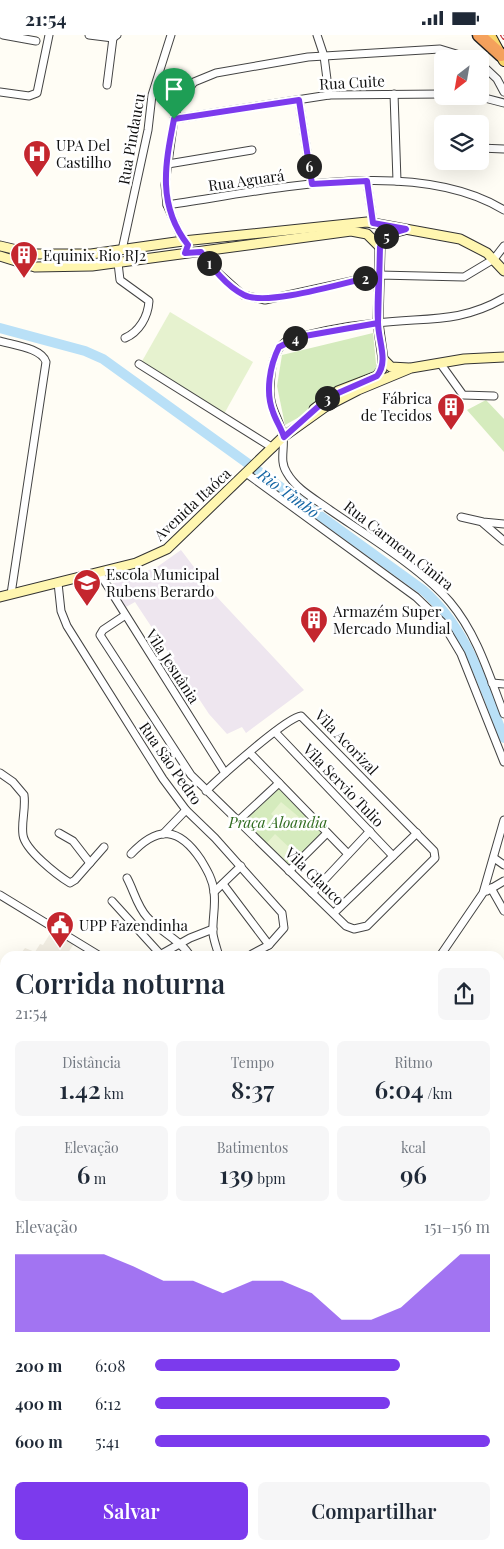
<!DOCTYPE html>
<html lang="pt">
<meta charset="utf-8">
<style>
body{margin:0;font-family:"Playfair Display",serif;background:#f6f6f7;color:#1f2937;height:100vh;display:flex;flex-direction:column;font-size:19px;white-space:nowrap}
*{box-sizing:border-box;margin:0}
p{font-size:16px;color:#747a83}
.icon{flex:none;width:28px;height:28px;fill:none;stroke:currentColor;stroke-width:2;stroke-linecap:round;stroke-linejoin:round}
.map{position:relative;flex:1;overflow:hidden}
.side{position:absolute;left:0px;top:916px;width:505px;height:599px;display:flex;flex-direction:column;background:#fff;border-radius:15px 15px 0 0;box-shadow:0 5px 20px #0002}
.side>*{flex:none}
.needle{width:32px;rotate:211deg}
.fabs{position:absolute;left:434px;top:15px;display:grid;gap:10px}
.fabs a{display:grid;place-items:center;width:55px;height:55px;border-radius:8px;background:#fff;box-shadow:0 5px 20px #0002;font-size:25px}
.pin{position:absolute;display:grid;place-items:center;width:42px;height:42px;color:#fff;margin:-51px -21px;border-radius:50% 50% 50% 0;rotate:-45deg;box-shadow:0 0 5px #0007}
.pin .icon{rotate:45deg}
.km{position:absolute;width:25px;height:25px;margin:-12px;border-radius:50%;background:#222;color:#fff;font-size:14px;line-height:25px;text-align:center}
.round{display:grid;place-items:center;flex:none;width:52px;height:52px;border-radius:8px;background:#f6f6f7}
.summary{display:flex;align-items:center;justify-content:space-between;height:85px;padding:0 15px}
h1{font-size:28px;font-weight:600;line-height:38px}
.stats{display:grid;grid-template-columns:repeat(3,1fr);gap:8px;height:85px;padding:5px 15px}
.stats div{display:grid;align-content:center;border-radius:8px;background:#f6f6f7;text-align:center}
.stats b{font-size:25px;font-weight:600}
.stats small{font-size:14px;font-weight:400}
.stats p{font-size:14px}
.chart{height:140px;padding:10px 15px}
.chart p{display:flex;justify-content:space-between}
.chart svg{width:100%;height:90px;margin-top:5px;fill:#7c3aed;opacity:.7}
.cta{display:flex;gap:10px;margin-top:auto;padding:10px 15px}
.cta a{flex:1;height:58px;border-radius:8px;background:#7c3aed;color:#fff;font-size:20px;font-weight:600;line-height:58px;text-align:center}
.cta a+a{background:#f6f6f7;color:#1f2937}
ul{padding:0 15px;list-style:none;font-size:16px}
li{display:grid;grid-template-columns:80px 60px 1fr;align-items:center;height:38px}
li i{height:12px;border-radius:6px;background:#7c3aed}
.status{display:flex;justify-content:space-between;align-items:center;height:35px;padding:0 25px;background:#fff;direction:ltr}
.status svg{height:14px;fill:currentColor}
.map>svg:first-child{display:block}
</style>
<div class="status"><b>21:54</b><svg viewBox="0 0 49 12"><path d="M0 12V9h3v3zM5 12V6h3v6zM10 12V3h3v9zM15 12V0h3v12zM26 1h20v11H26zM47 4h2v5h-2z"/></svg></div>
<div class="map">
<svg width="504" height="1514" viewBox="0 0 504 1514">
<rect width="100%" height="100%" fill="#fffdf5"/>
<path fill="#eee6ef" d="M181 515 216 561 304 655 246 698 242 692 227 699 209 679 135 567 126 572 111 549 157 532Z"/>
<g fill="#d5ebbd">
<path d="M373 298 377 339 285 390 277 351 282 320Z"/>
<path d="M486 365 504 384V417L467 375Z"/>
<path d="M277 753 281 754 323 798 288 831 243 788Z"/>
</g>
<g fill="#e6f2cf">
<path d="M170 277 253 327 224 379 141 328Z"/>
<path d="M281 767 299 782 288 794 271 779Z"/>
<path d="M275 799 294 817 285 826 267 808Z"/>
<path d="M0 1107 5 1110V1141L0 1138Z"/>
</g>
<path fill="#f1ede2" d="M53 894 75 907 66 921H28L22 917 25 913 35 917 40 909 43 910Z"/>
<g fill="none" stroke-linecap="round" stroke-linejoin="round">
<path stroke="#b9e0f7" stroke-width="10" d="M0 293 85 316 103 324 423 555C468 594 483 650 504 703"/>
<defs>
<g id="minor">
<path d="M3 0 36 6"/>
<path d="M89 0 113 3 117 0"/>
<path d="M317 0 324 21 329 60"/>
<path d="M480 28 497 44 504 57"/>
<path d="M107 50 113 3"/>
<path d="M0 57 29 61 37 58 49 0"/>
<path d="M394 59 397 146"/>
<path d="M477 61 504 68"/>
<path d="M299 65 312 149"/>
<path d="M174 84 329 60 442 59"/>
<path d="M480 113 504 114"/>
<path d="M168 129 252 115"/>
<path d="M367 146 373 188"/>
<path d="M167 170C265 156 415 120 504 175"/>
<path d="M183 206 167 170 165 150 174 84 179 68 194 47 216 38 308 22 440 14 473 24"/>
<path d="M122 215 148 95 152 60 171 0"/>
<path d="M201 217 214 234 243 260 265 265 379 240 464 242 494 224 504 211"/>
<path d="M118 228 120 245 149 266C148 282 139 297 125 303"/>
<path d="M504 263C459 289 425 282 377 288 347 291 314 297 286 306 271 318 271 337 270 354 269 373 280 384 283 401 285 414 279 426 287 438 296 454 315 464 330 475 366 500 422 534 450 567 477 599 489 640 504 679"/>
<path d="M0 306C13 310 42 313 46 327L11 559"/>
<path d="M440 328 463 360 494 361"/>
<path d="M139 329 273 413"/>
<path d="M246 438 416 562 442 587 461 619 504 727"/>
<path d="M461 482 483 487 504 489"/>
<path d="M483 488 504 506"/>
<path d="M100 539 225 738"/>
<path d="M58 548 61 576 67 591 163 744 186 775 215 803 282 878 284 893 269 910 252 919"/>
<path d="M124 581 103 595 100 600 191 740 346 891 354 894 367 891 435 823 434 816 301 681C287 682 220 742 206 756"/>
<path d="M492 648 504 649"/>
<path d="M275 697 393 821"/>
<path d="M250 718 348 819"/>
<path d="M0 738 13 747 24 760C26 774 21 787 23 800 25 815 57 840 70 848L75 845 104 812"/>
<path d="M238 786 279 748"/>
<path d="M59 798 73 806 90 828"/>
<path d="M163 799 186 775"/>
<path d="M131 819C158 790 179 792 201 825 207 835 213 845 214 857 216 871 212 885 213 899 214 906 217 914 219 921"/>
<path d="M494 823 504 830"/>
<path d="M289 836 327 798"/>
<path d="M127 843C134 856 137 871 147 882 159 896 182 906 190 921"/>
<path d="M223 849 269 910"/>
<path d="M491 853 504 876"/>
<path d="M487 856 504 846"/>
<path d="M214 857 241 831"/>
<path d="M312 858 370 796"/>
<path d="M0 860 100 921"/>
<path d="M112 866 162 921"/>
<path d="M334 878 417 798"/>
<path d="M158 921 190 903 213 894"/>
<path d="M440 921 483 858 504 785"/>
<path d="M500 976 504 973"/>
<path d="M500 1081 504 1079"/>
<path d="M0 1084 5 1102"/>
<path d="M500 1164 504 1162"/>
<path d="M500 1262 504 1265"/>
<path d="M500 1298 504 1297"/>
<path d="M0 1356 5 1359"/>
<path d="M500 1356 504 1349"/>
<path d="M500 1374 504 1383"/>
<path d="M500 1419 504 1412"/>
<path d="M500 1464 504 1465"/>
<path d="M0 1490 5 1492"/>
<path d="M500 1497 504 1491"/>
<path d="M48 1510 57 1514"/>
<path d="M296 1510 299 1514"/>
<path d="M439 1510V1514"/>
<path d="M488 1514 491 1510"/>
</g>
<g id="secondary">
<path d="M0 211 34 219H91L183 206 367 187 460 204 487 218 504 236"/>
<path d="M0 221 35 232 92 231 351 196 367 199 380 212"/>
<path d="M383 324 391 332 409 333"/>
<path d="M314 374 338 356 377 341 382 334 383 324 378 288 380 212 389 199 404 195"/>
<path d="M0 562 136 528 167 514 283 402 325 372 358 355 411 333 464 324 504 322"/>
</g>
<path id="primary" d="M490 0 504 26"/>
<path id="motorway" d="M479 0 501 20"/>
</defs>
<use href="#minor" stroke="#444" stroke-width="9"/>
<use href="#secondary" stroke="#333" stroke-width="11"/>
<use href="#primary" stroke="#222" stroke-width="12"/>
<use href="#motorway" stroke="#222" stroke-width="15"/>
<use href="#minor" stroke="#fff" stroke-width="7"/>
<use href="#secondary" stroke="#fff6b0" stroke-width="9"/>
<use href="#primary" stroke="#f9d66b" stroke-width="10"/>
<use href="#motorway" stroke="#f5a25d" stroke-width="12"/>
<defs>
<path id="rail" d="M502 0 504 3"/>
</defs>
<use href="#rail" stroke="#c4262e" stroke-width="4"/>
<use href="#rail" stroke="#fff" stroke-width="2" stroke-dasharray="5.5" stroke-linecap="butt"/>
</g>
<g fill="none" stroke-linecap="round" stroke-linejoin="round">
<defs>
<path id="route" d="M174 84C165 130 157 170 188 210L185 218 201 217C212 232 226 251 244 260 268 272 349 246 379 240 378 255 377 272 378 287 378 306 389 326 377 341L329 362 284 402C281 393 276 386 273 377 265 357 270 330 279 312L299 302 378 288 380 212 389 199 406 194 373 188 367 146 312 149 299 65 174 84"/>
</defs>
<use href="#route" stroke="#fff" stroke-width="10"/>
<use href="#route" stroke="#7c3aed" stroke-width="6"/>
</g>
<defs>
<symbol id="hospital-pin" viewBox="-11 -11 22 30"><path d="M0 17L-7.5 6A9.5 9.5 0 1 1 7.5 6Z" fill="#c4262e" stroke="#fff"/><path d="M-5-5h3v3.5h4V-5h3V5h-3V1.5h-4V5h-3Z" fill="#fff"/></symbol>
<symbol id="building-pin" viewBox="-11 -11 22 30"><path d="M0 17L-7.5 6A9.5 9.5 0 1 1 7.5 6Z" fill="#c4262e" stroke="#fff"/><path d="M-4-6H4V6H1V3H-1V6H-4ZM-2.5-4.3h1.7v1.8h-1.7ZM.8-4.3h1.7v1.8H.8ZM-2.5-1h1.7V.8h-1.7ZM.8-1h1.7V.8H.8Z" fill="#fff"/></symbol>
<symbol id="school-pin" viewBox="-11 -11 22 30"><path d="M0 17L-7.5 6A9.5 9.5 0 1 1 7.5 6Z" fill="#c4262e" stroke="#fff"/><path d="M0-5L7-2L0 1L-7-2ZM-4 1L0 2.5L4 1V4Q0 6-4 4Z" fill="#fff"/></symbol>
<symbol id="civic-pin" viewBox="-11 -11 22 30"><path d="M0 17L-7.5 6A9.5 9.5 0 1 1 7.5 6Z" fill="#c4262e" stroke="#fff"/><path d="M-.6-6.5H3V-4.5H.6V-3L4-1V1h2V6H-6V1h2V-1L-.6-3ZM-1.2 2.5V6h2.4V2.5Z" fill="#fff"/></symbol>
</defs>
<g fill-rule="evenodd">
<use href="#hospital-pin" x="21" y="103" width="32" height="43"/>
<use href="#building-pin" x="8" y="204" width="32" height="43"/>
<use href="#building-pin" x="435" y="356" width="32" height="43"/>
<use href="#school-pin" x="71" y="532" width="32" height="43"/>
<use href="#building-pin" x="298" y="569" width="32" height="43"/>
<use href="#civic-pin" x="44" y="874" width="32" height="43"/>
</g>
<g text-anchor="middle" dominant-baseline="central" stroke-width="5" stroke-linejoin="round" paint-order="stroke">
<g font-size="15" fill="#111" stroke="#fff">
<text transform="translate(352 47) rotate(-3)">Rua Cuite</text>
<text transform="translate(131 104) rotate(-80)">Rua Pindaucu</text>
<text transform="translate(246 145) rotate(-8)">Rua Aguará</text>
<text transform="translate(192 469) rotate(-43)">Avenida Itaóca</text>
<text transform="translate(399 510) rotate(38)">Rua Carmem Cinira</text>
<text transform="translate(173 631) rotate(57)">Vila Jesuânia</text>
<text transform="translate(347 707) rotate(46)">Vila Acorizal</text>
<text transform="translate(171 728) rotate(55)">Rua São Pedro</text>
<text transform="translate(344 750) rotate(46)">Vila Servio Tulio</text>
<text transform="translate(315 841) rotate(44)">Vila Glauco</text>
</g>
<g font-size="15" fill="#111" stroke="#fff" text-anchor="start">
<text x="56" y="110">UPA Del<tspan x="56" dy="17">Castilho</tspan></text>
<text x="43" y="220">Equinix Rio RJ2</text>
<text x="432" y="363" text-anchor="end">Fábrica<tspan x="432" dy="17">de Tecidos</tspan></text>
<text x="106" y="539">Escola Municipal<tspan x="106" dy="17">Rubens Berardo</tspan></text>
<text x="333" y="576">Armazém Super<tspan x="333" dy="17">Mercado Mundial</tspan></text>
<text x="79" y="890">UPP Fazendinha</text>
</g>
<g font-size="15" font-style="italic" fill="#2f6b1f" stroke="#fff">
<text x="278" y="787">Praça Aloandia</text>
</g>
<g font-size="16" font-style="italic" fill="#1768a6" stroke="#fff">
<text transform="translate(289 458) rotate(36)">Rio Timbó</text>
</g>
</g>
</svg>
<div class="fabs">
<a><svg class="needle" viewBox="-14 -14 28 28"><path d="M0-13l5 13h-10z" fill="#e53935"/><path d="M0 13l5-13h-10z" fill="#747a83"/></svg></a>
<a><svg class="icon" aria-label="layers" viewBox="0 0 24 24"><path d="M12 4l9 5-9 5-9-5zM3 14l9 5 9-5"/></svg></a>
</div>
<div class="pin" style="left:174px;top:84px;background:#1e9e55"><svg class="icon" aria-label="arrive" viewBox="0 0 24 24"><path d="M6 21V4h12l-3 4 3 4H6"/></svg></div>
<b class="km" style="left:209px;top:228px">1</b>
<b class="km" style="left:365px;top:243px">2</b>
<b class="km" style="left:327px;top:363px">3</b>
<b class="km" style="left:295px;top:303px">4</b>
<b class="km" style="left:386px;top:201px">5</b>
<b class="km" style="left:309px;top:131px">6</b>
<section class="side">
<div class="summary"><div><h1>Corrida noturna</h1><p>21:54</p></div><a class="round"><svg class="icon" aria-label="share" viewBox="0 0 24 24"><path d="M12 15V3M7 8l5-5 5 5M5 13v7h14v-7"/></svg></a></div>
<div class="stats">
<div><p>Distância</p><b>1.42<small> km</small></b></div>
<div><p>Tempo</p><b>8:37</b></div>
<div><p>Ritmo</p><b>6:04<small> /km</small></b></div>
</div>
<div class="stats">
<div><p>Elevação</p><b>6<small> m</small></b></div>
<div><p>Batimentos</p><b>139<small> bpm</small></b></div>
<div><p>kcal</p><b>96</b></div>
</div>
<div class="chart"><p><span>Elevação</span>151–156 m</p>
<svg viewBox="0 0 160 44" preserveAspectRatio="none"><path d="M0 44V6L10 6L20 6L30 6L40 12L50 19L60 19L70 25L80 19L90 19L100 25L110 38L120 38L130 32L140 19L150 6L160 6V44z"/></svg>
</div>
<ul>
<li><b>200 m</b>6:08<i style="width:73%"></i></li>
<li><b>400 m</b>6:12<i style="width:70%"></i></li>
<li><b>600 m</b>5:41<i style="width:100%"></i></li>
</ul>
<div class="cta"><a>Salvar</a><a>Compartilhar</a></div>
</section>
</div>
